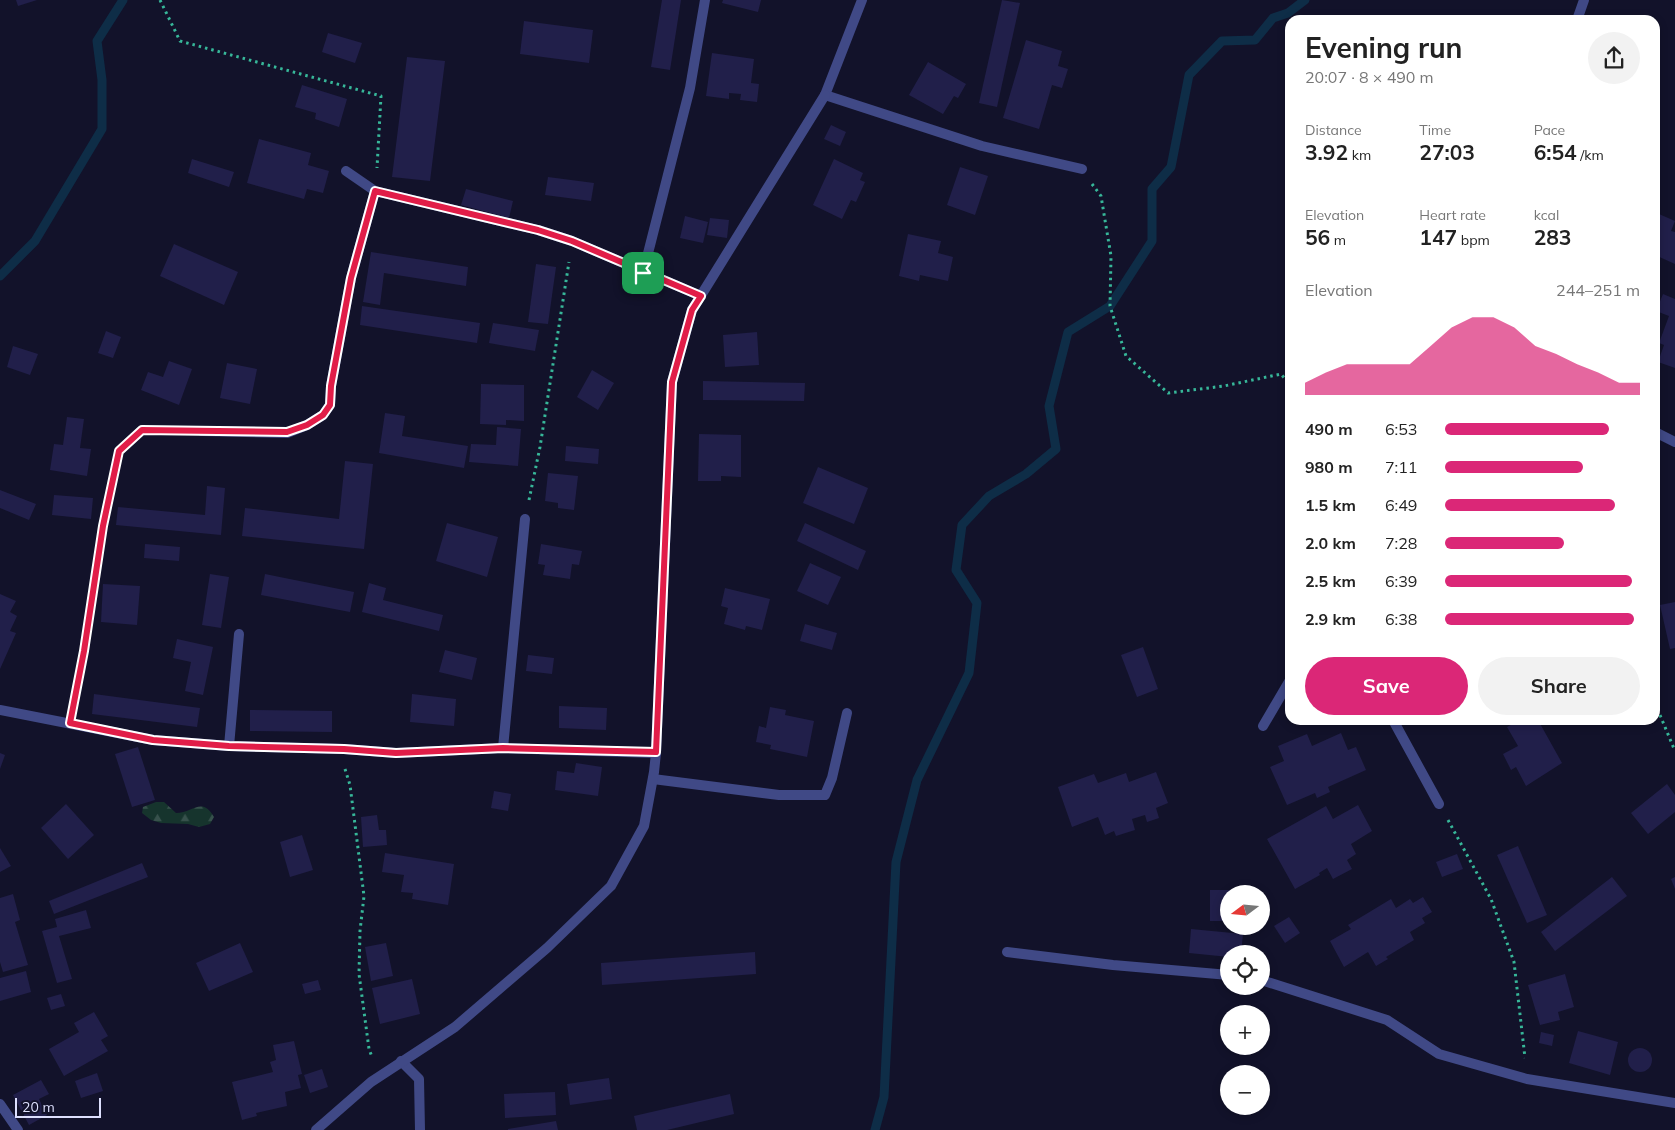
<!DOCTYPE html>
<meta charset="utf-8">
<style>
body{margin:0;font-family:Mulish,sans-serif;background:#f2f2f2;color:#222;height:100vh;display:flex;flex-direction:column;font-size:19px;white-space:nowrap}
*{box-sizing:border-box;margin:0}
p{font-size:16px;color:#767676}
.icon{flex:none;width:28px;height:28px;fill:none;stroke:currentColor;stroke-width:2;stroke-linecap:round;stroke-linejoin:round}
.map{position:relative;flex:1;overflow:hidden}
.panel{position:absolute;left:1285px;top:15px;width:375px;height:710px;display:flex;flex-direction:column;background:#fff;border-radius:15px;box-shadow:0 2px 8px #0003}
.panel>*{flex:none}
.needle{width:32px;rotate:254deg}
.controls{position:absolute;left:1220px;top:885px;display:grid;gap:10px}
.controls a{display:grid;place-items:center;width:50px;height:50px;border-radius:50%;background:#fff;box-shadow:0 2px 8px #0003;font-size:25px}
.scale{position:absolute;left:15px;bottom:12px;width:86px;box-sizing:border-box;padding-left:5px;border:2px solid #dddffd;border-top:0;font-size:14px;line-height:18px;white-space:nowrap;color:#dddffd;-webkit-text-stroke:4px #12122a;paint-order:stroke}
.pin{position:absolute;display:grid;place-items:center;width:42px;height:42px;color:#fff;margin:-21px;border-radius:10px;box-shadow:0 2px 8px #0006}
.round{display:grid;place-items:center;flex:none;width:52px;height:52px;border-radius:26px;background:#f2f2f2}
.summary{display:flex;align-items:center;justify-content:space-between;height:85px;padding:0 20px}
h1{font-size:28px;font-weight:700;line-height:38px}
.metrics{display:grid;grid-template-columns:repeat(3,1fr);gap:8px;height:85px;padding:5px 20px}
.metrics div{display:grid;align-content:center}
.metrics b{font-size:21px;font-weight:700}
.metrics small{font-size:14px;font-weight:400}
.metrics p{font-size:14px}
.chart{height:140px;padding:10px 20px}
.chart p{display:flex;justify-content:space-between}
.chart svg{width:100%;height:90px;margin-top:5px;fill:#db2777;opacity:.7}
.cta{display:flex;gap:10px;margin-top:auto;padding:10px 20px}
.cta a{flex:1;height:58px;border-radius:30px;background:#db2777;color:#fff;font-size:20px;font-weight:700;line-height:58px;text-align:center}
.cta a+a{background:#f2f2f2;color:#222}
ul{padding:0 20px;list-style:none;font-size:16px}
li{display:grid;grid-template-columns:80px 60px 1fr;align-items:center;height:38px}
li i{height:12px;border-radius:6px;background:#db2777}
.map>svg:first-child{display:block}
</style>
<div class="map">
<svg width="1675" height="1130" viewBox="0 0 1675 1130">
<defs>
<pattern id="forest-firs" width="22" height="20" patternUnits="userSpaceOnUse" patternTransform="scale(1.25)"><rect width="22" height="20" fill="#16342d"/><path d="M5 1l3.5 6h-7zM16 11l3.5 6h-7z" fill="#37514c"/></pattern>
</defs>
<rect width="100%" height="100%" fill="#12122a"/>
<path fill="url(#forest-firs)" d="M156 802H164L176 813C193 813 202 796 214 817L210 824 199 827 188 824 161 823 151 820 142 813 143 807Z"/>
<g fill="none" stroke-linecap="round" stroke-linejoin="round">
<g stroke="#0e2d47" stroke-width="9">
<path d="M0 276 35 241 102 129V80L97 41 123 0"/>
<path d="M875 1130 884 1097 896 862 917 780 969 673 977 603 956 570 962 525 989 496 1026 474 1056 449 1049 406 1068 332 1110 306 1152 241V189L1171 167 1189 75 1222 41 1255 40 1273 18 1288 13 1305 0"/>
</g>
</g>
<g fill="#211f4a">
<path d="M16 0H37L18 6Z"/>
<path d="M662 0H681L670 70 651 67Z"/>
<path d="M723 0H761L758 12 722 3Z"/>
<path d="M1002 0 1020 3 997 107 979 103Z"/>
<path d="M524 21 593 30 589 63 520 54Z"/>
<path d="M328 33 362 43 355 63 322 52Z"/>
<path d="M1026 40 1062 51 1058 66 1068 69 1062 88 1052 85 1039 129 1003 118Z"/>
<path d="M712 53 754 59 751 83 759 84 757 102 740 100 741 94 729 93V99L706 96Z"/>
<path d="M407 57 445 61 430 181 392 177Z"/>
<path d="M928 62 966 84 958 98 954 96 943 114 909 95Z"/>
<path d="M302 85 347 99 339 127 315 119 316 113 295 107Z"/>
<path d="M831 125 846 132 840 146 824 139Z"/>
<path d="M259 139 311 153 308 165 329 171 323 193 307 189 304 199 247 183Z"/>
<path d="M192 159 234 172 229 187 188 173Z"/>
<path d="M834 159 863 173 860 180 865 182 856 202 851 200 842 219 813 205Z"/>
<path d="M960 167 988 176 975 215 947 205Z"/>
<path d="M548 177 594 183 591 201 545 195Z"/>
<path d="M466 189 513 201 509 218 461 205Z"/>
<path d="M1659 214 1675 221 1671 231 1675 232V264L1655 255V223Z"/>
<path d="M685 216 708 222 703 243 680 238Z"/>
<path d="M710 218 729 220 727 238 707 235Z"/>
<path d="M908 234 941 241 938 253 953 257 948 281 920 275 919 281 899 276Z"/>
<path d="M174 244 238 272 224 305 160 276Z"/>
<path d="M371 252 468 267 466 286 384 273 380 305 363 302Z"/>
<path d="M536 264 556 267 548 324 528 322Z"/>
<path d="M1663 294 1675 299V368L1658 362 1664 345 1659 343 1669 316 1656 311Z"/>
<path d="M362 306 480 323 477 343 360 325Z"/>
<path d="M493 323 539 330 535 351 489 343Z"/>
<path d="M106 331 121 337 113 358 98 353Z"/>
<path d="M757 332 759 365 725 367 723 335Z"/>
<path d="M13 346 38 354 30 375 7 367Z"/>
<path d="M169 361 192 369 179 405 141 390 148 372 163 377Z"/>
<path d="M227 363 257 369 250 404 220 398Z"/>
<path d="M592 370 614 383 598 410 577 397Z"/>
<path d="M703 381 805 383 804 401 703 400Z"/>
<path d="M481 384 524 385V421L506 420V425L480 424Z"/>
<path d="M385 413 405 416 402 436 468 446 464 468 379 453Z"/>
<path d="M67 417 84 419 80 448 91 449 87 476 50 470 54 444 63 445Z"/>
<path d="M497 427 521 429 518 466 469 462 471 444 496 445Z"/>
<path d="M699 434 741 435V477L721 476V481H698Z"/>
<path d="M566 446 599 449 598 464 565 461Z"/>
<path d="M345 461 373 464 364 549 242 536 245 508 339 519Z"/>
<path d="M818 467 868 488 854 524 803 503Z"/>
<path d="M548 473 578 476 574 510 558 508V503L545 501Z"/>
<path d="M207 486 225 488 221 535 116 525 118 507 205 515Z"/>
<path d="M0 490 36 504 29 520 0 508Z"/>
<path d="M54 495 93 498 91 519 52 515Z"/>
<path d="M1290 515V530L1285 517Z"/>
<path d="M447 523 498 537 487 577 436 561Z"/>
<path d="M805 523 866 551 858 570 797 541Z"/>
<path d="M145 544 180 547 179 561 144 558Z"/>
<path d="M541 544 582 551 579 565 572 564 570 579 543 575 545 565 538 564Z"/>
<path d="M810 563 841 577 828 605 797 591Z"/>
<path d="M210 574 229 577 221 628 202 625Z"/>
<path d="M265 574 354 592 350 612 261 595Z"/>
<path d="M369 583 386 588 383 600 443 615 439 631 362 612Z"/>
<path d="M103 584 140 586 137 625 101 622Z"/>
<path d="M725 588 770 599 762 630 746 626 745 630 724 624 728 608 721 606Z"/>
<path d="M0 594 16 601 10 612 17 616 10 631 16 633 0 669Z"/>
<path d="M1675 602V648L1670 649 1660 605Z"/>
<path d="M805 624 837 633 832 650 800 641Z"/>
<path d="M177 639 213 647 203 695 185 691 191 662 173 658Z"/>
<path d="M1143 647 1158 689 1137 697 1121 655Z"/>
<path d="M445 650 477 658 472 680 439 672Z"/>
<path d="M528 655 554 658 552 674 526 671Z"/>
<path d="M94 694 200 708 197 727 92 714Z"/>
<path d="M412 694 456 699 454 726 410 722Z"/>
<path d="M559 706 607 708 606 730 559 728Z"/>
<path d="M770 707 786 710 785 715 814 721 807 757 770 749 771 745 756 742 759 726 766 728Z"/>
<path d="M250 710 332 711V732L250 731Z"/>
<path d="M1520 720H1538L1562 763 1526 786 1516 767 1511 770 1503 754 1518 746 1507 727Z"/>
<path d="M1341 733 1348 750 1356 747 1366 770 1328 787 1330 792 1317 798 1315 793 1287 805 1270 767 1284 761 1278 746 1307 734 1312 746Z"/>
<path d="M138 747 155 800 132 807 115 754Z"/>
<path d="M0 753 5 755 0 769Z"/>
<path d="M576 763 602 767 598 796 555 790 557 771 574 773Z"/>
<path d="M1156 772 1168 803 1156 808 1159 818 1147 822 1145 815 1132 819 1135 830 1116 836 1114 831 1105 835 1098 817 1072 827 1058 787 1094 774 1098 783 1126 773 1129 782Z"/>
<path d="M1667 784 1675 795V812L1648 834 1631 813Z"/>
<path d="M494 791 511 794 508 811 491 808Z"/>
<path d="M66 804 94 835 68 859 41 828Z"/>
<path d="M1358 805 1372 831 1351 844 1356 854 1347 860 1352 869 1333 879 1327 868 1319 873 1320 875 1295 889 1267 839 1326 806 1333 819Z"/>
<path d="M377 815 379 830H386L387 845 363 847 361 817Z"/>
<path d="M302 835 313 870 290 877 280 842Z"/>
<path d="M1518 846 1547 915 1527 923 1497 855Z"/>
<path d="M0 848 11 866 0 872Z"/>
<path d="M385 853 454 864 448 905 412 899 413 893 401 892 404 875 382 872Z"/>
<path d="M1457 854 1463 869 1442 877 1436 862Z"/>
<path d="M142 863 148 877 54 914 49 901Z"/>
<path d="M1612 877 1627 896 1555 951 1541 932Z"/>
<path d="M1675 877V889L1671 879Z"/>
<path d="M1210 890H1236V894H1229V921H1210Z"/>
<path d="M13 894 20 920 15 922 28 965 3 972 0 962V898Z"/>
<path d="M1423 897 1432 912 1422 918 1425 923 1410 932 1414 940 1386 957 1388 959 1376 966 1368 952 1344 967 1330 941 1351 929 1348 925 1391 899 1396 908 1410 899 1413 903Z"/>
<path d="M86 910 91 928 59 936 72 979 57 983 42 931 57 927 55 919Z"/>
<path d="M1289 917 1300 933 1285 943 1274 926Z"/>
<path d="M1191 929 1243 934 1241 954H1229V957L1189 953Z"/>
<path d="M240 943 253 972 209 991 196 963Z"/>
<path d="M386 943 393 976 371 981 365 947Z"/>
<path d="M755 952 756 974 602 985 601 963Z"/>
<path d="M26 971 31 992 0 1001V978Z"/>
<path d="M1565 974 1574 1007 1558 1012 1560 1020 1540 1025 1528 985Z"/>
<path d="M412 979 420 1014 380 1024 372 988Z"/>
<path d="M318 980 321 990 305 994 302 984Z"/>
<path d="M61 994 65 1006 51 1010 47 998Z"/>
<path d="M94 1012 108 1036 101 1040 108 1051 64 1076 49 1049 79 1032 74 1023Z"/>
<path d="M1578 1031 1618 1042 1610 1075 1569 1063Z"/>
<path d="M1541 1032 1554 1035 1552 1046 1539 1043Z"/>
<path d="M294 1041 302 1074 298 1075 301 1088 285 1092 287 1106 256 1113 257 1116 242 1120 232 1082 273 1072 270 1062 276 1060 273 1045Z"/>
<circle cx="1640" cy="1060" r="12"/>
<path d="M322 1069 328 1087 310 1093 304 1075Z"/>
<path d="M97 1073 103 1091 81 1098 75 1081Z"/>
<path d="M609 1078 612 1099 570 1105 567 1084Z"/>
<path d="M41 1080 49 1094 39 1099 47 1115 29 1125 13 1095Z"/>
<path d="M555 1092 556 1115 505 1118 504 1094Z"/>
<path d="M730 1094 734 1114 667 1130H637L634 1116Z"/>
<path d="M556 1121 558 1130H508V1129Z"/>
</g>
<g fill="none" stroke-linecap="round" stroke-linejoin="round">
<g stroke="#37b799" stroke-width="3" stroke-dasharray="2.5 4" stroke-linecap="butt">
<path d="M160 0 180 41 381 96 377 168"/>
<path d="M1092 184 1101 196 1111 256 1110 306 1126 356 1168 393 1224 386 1281 374 1290 385"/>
<path d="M529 500 540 447 569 262"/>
<path d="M1655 703 1675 751"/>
<path d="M73 706 84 651 103 526 119 451 142 430 184 431"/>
<path d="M345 769 350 785 364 896 360 931 359 974 369 1049 372 1057"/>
<path d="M1448 820 1491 899 1514 962 1525 1058"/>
</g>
<g stroke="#404986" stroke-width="10">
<path d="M862 0 825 95 982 146 1082 169"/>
<path d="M1577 20 1584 0"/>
<path d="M346 171 375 191 538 230 572 241 701 296"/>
<path d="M643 273 690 88 705 0"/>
<path d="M202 431 287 433 307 425 323 415 330 405 331 386 351 278 375 191"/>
<path d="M1655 432 1675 442"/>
<path d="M0 710 153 740 229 746 344 749 396 753 503 748 656 753"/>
<path d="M1393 720 1439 804"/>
<path d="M1263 726 1290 680"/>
<path d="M229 746 239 634"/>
<path d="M503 748 525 519"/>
<path d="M653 779 779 795H825L832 778 847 713"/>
<path d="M1007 952 1113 965 1229 975"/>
<path d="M1261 980 1387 1020 1439 1054 1527 1079 1675 1103"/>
<path d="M401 1061 419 1079 420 1130"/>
</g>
<g stroke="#404986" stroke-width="10">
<path d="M0 1104 18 1130"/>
<path d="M316 1130 371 1082 455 1027 547 948 611 886 644 826 654 772 656 753 672 382 692 310 825 95"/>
</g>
</g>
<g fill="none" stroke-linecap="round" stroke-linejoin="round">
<defs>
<path id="route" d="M375 191 538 230 572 241 701 296 692 310 672 382 656 752 503 748 396 753 344 749 229 746 153 740 70 723 84 651 103 526 119 451 142 430 287 432 307 425 323 415 330 405 331 386 351 278Z"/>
</defs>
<use href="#route" stroke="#fff" stroke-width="10"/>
<use href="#route" stroke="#e11d48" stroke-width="6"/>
</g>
</svg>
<div class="controls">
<a><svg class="needle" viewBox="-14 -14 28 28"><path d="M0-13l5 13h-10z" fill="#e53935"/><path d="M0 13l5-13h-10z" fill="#767676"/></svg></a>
<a><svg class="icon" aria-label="locate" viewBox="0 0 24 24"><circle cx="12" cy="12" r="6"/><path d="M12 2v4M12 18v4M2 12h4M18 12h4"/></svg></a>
<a>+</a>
<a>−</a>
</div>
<div class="scale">20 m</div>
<div class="pin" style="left:643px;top:273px;background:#1e9e55"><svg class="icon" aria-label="arrive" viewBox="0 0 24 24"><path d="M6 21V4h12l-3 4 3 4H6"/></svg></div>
<section class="panel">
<div class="summary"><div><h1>Evening run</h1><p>20:07 · 8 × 490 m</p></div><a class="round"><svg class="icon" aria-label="share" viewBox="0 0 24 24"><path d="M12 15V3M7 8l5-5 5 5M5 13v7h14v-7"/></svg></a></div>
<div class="metrics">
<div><p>Distance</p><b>3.92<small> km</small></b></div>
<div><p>Time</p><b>27:03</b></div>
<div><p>Pace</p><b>6:54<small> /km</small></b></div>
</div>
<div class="metrics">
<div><p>Elevation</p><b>56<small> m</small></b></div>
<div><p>Heart rate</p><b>147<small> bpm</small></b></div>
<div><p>kcal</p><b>283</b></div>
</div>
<div class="chart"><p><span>Elevation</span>244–251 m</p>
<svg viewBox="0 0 160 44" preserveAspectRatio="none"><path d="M0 44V38L10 33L20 29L30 29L40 29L50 29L60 20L70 11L80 6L90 6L100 11L110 20L120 24L130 29L140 33L150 38L160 38V44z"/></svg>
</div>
<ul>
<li><b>490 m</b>6:53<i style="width:84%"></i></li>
<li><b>980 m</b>7:11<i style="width:71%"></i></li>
<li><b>1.5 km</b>6:49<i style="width:87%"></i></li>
<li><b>2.0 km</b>7:28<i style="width:61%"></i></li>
<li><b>2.5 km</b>6:39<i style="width:96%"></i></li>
<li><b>2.9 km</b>6:38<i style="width:97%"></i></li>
</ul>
<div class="cta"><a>Save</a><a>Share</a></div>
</section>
</div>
